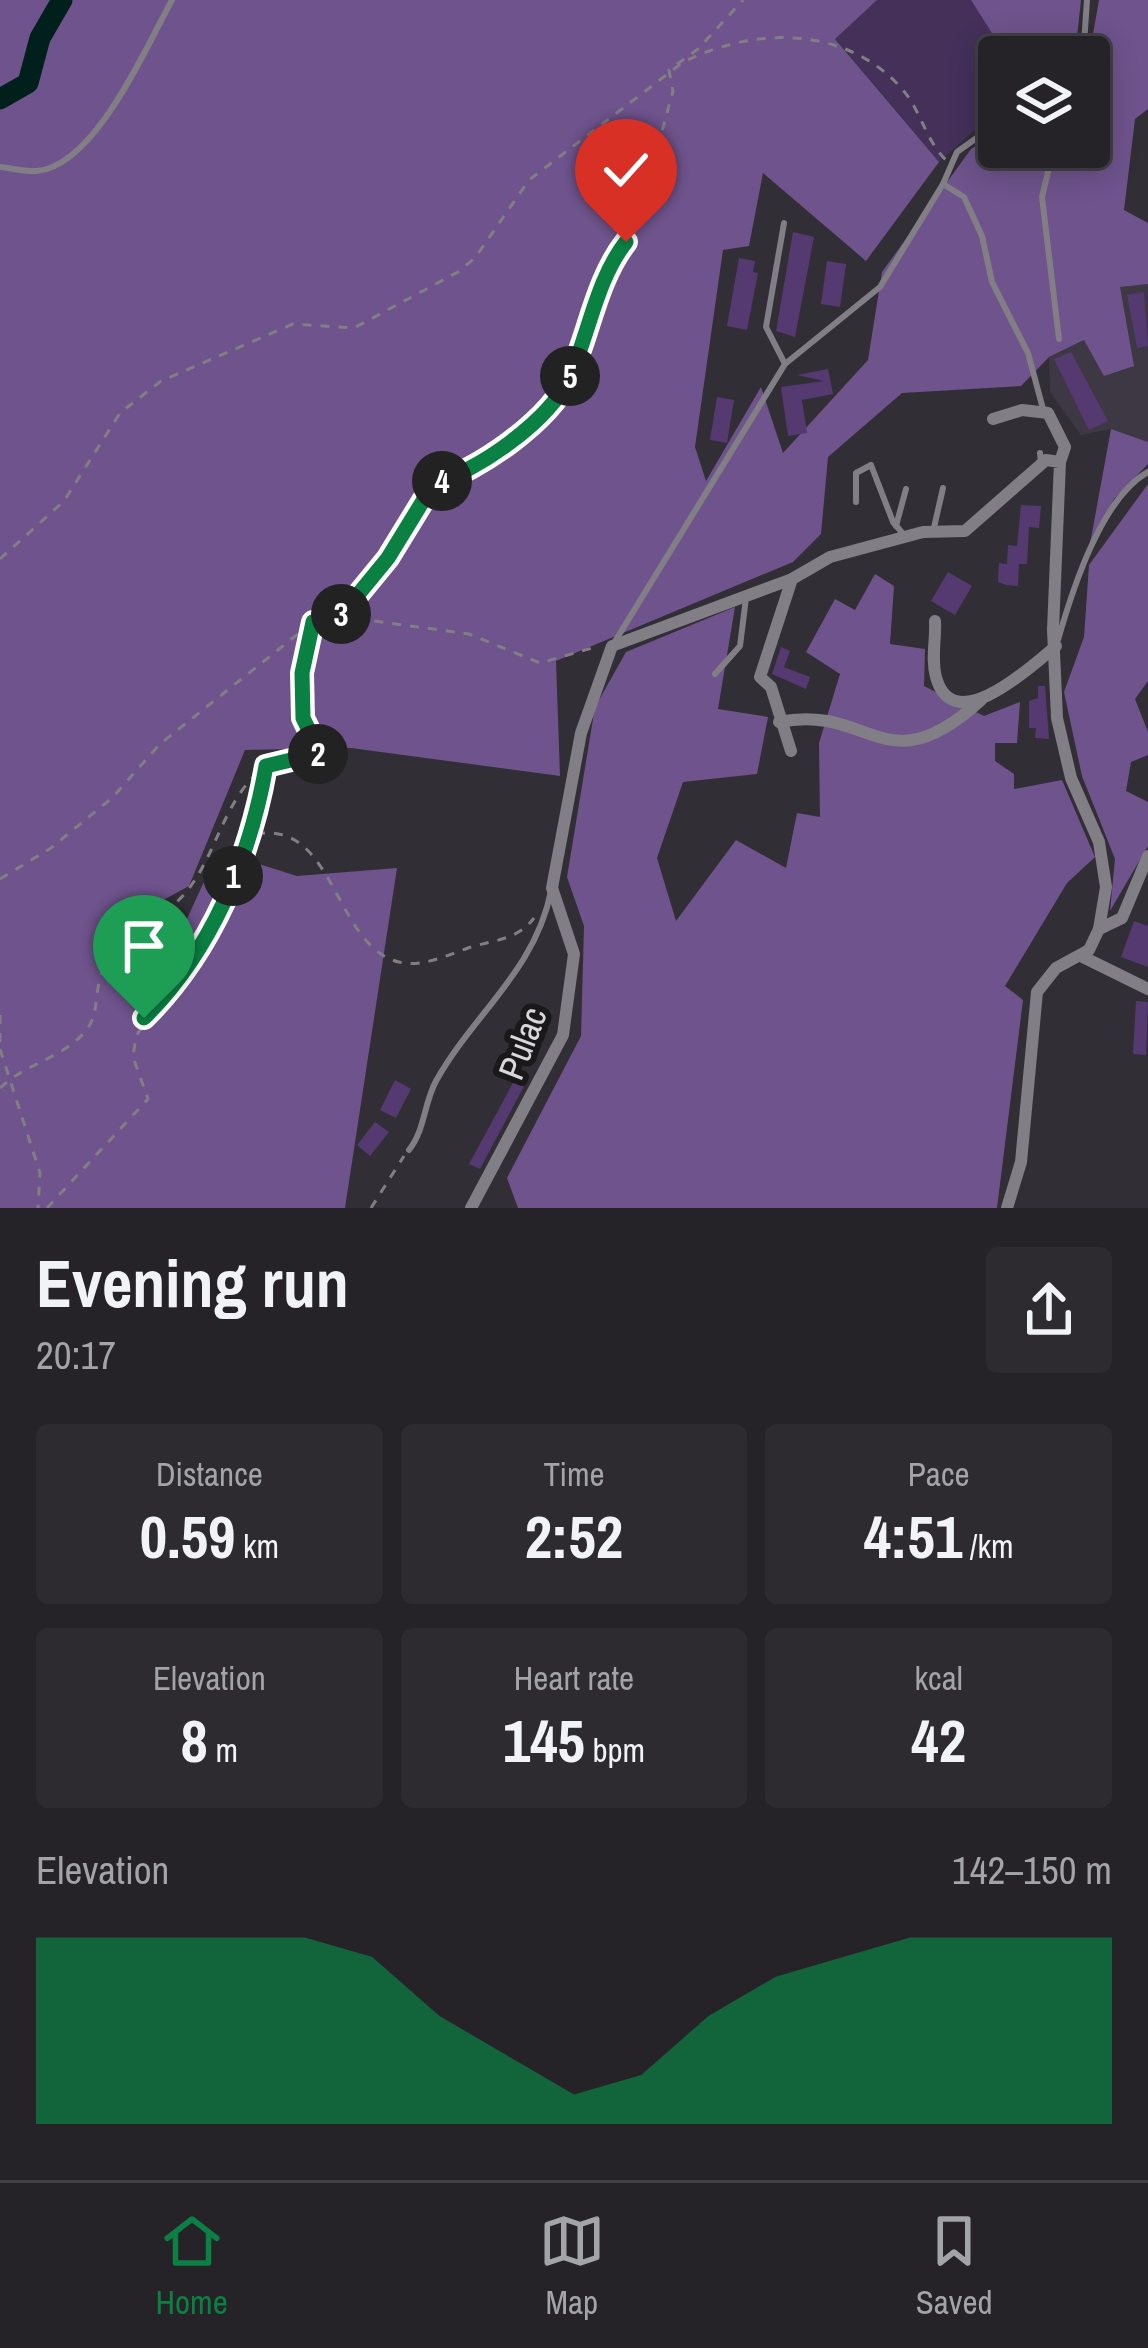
<!DOCTYPE html>
<meta charset="utf-8">
<style>
body{margin:0;font-family:"Archivo Narrow",sans-serif;background:#2d2b30;color:#f1f3f6;height:100vh;display:flex;flex-direction:column;font-size:45px;white-space:nowrap}
*{box-sizing:border-box;margin:0}
p{font-size:39px;color:#a3a4a8}
.icon{flex:none;width:66px;height:66px;fill:none;stroke:currentColor;stroke-width:2;stroke-linecap:round;stroke-linejoin:round}
.map{position:relative;height:1208px;overflow:hidden}
.drawer{display:flex;flex-direction:column;background:#252328;flex:1}
.drawer>*{flex:none}
.fabs{position:absolute;left:978px;top:36px;display:grid;gap:24px}
.fabs a{display:grid;place-items:center;width:132px;height:132px;border-radius:12px;background:#252328;box-shadow:0 6px 30px #0003,0 0 0 3px #424045;font-size:60px}
.pin{position:absolute;display:grid;place-items:center;width:102px;height:102px;color:#fff;margin:-123px -51px;border-radius:50% 50% 50% 0;rotate:-45deg;box-shadow:0 0 12px #0007}
.pin .icon{rotate:45deg}
.km{position:absolute;width:60px;height:60px;margin:-30px;border-radius:50%;background:#222;color:#fff;font-size:33px;line-height:60px;text-align:center}
.round{display:grid;place-items:center;flex:none;width:126px;height:126px;border-radius:12px;background:#2d2b30}
.head{display:flex;align-items:center;justify-content:space-between;height:204px;padding:0 36px}
h1{font-size:66px;font-weight:800;line-height:90px}
.metrics{display:grid;grid-template-columns:repeat(3,1fr);gap:18px;height:204px;padding:12px 36px}
.metrics div{display:grid;align-content:center;border-radius:12px;background:#2d2b30;text-align:center}
.metrics b{font-size:60px;font-weight:800}
.metrics small{font-size:33px;font-weight:400}
.metrics p{font-size:33px}
.chart{height:336px;padding:24px 36px}
.chart p{display:flex;justify-content:space-between}
.chart svg{width:100%;height:216px;margin-top:12px;fill:#0b8043;opacity:.7}
.dock{display:flex;justify-content:space-around;align-items:center;height:168px;border-top:3px solid #424045;background:#252328;font-size:33px;color:#a3a4a8}
.dock a{display:grid;justify-items:center;gap:6px}
.dock .active{color:#0b8043}
.map>svg:first-child{display:block}
</style>
<div class="map">
<svg width="1148" height="1208" viewBox="0 0 1148 1208">
<rect width="100%" height="100%" fill="#312f35"/>
<path fill="#3d3843" d="M1148 284V442L1111 429 1081 435 1050 392 1049 357 1085 340 1120 287Z"/>
<path fill="#443059" d="M877 0H971L1007 57H999V108L939 162 835 38Z"/>
<g fill="#6e538c">
<path d="M0 0H877L835 39 939 162 866 261 763 173 749 246 723 250 695 447 706 481 761 387 783 453 868 360 882 272 971 149 999 132V147H1089V57L1099 0H1148V109L1135 119 1124 210 1148 223V284L1120 287 1134 366 1104 376 1084 340 1049 357 1021 386 902 393 828 457 821 534 793 562 556 661 560 776 351 748 245 750 189 886 114 927 125 994 186 921 218 851 297 876 397 868 345 1208H0Z"/>
<path d="M971 0H1081L1076 46 1062 57H1007Z"/>
<path d="M1111 429 1148 442V464L1114 499 1090 544Z"/>
<path d="M1148 484V681L1135 699 1148 732V755L1131 762 1126 791 1148 802V846L1110 911 1115 859 1082 776 1064 692 1084 637 1089 565Z"/>
<path d="M875 574 894 586 890 644 925 649 924 686 984 716 1020 702 1017 743H995V761L1014 774V789L1062 780 1095 857 1067 883 1005 986 1023 1000 997 1208H518L507 1178 581 1036 584 926 567 877 595 707 626 652 735 607 718 709 768 717 757 774 683 782 657 858 676 921 736 840 786 868 797 813 820 817 819 743 840 674 806 652 835 599 855 610Z"/>
</g>
<g fill="none" stroke-linecap="round" stroke-linejoin="round">
<path stroke="#02201b" stroke-width="21" d="M0 99 28 83 40 38 62 0"/>
</g>
<g fill="#543a70">
<path d="M793 232 814 237 795 337 776 331Z"/>
<path d="M739 258 755 261 753 272 758 273 747 330 727 326Z"/>
<path d="M827 261 846 264 840 307 821 304Z"/>
<path d="M1144 292 1148 346 1137 348 1127 295Z"/>
<path d="M1071 352 1108 421 1089 430 1054 359Z"/>
<path d="M828 369 833 394 802 400 807 433 788 436 781 387 824 381 797 375Z"/>
<path d="M717 397 734 400 727 443 710 440Z"/>
<path d="M1021 505 1041 506 1039 528 1029 527 1027 564H1019L1018 586 1006 585 998 582 999 563 1007 564 1008 545 1017 546Z"/>
<path d="M948 572 972 586 955 615 931 601Z"/>
<path d="M781 647 790 651 784 667 810 677 806 689 772 674Z"/>
<path d="M1038 686H1045L1049 739 1035 738 1036 728H1029V701L1038 698Z"/>
<path d="M1134 921 1148 926V967L1121 957Z"/>
<path d="M1136 1001 1148 1002 1146 1055 1133 1054Z"/>
<path d="M395 1080 411 1089 396 1118 380 1110Z"/>
<path d="M514 1081 524 1086 480 1169 469 1164Z"/>
<path d="M375 1122 389 1132 370 1156 357 1145Z"/>
</g>
<g fill="none" stroke-linecap="round" stroke-linejoin="round">
<g stroke="#817f84" stroke-width="3" stroke-dasharray="9 9" stroke-linecap="butt">
<path d="M0 559 64 501 120 413 161 381 293 324 354 328 458 272 475 258 529 180 682 63C753 26 847 25 903 90 921 111 926 141 946 160"/>
<path d="M338 619 379 572 434 483 466 475 493 458 568 380 626 242 625 195 658 146 673 91 669 70 698 49 743 0"/>
<path d="M256 834C337 819 334 953 404 963 425 966 448 955 468 948 493 940 518 940 534 918"/>
<path d="M0 879 51 848 112 798 160 744 313 622 367 620 469 634 540 663 599 646"/>
<path d="M0 1015V1043"/>
<path d="M0 1049 40 1173 38 1208"/>
<path d="M0 1088C25 1064 60 1059 84 1033 102 1013 92 986 106 964 131 924 163 921 187 891 218 852 223 800 264 767"/>
<path d="M47 1208 148 1099 133 1057 136 1036 205 938 254 835 266 766 320 753 303 718 302 673 313 624"/>
<path d="M371 1208 404 1156"/>
</g>
<g stroke="#817e85" stroke-width="6">
<path d="M1078 57 1084 44 1087 0"/>
<path d="M999 122 957 152 943 184 964 197 982 236 992 282 1028 353 1043 409"/>
<path d="M1054 147 1042 197 1059 339"/>
<path d="M0 167C12 168 26 172 37 171 96 165 146 47 172 0"/>
<path d="M784 223 766 327 785 364"/>
<path d="M1040 453 1041 464"/>
<path d="M856 502V473L871 465 893 522 904 535"/>
<path d="M896 526 906 489"/>
<path d="M933 532 943 488"/>
<path d="M1058 640C1072 591 1101 498 1148 472"/>
<path d="M614 643 785 364 880 287 943 184"/>
<path d="M715 674 740 646 746 598"/>
<path d="M409 1150C425 1130 424 1103 436 1081 474 1013 535 971 551 891"/>
</g>
<g stroke="#817e85" stroke-width="12">
<path d="M993 419 1022 410 1048 413 1065 447 1060 462"/>
<path d="M935 621C936 640 931 659 936 677 953 740 1032 666 1056 646"/>
<path d="M779 722C871 703 885 788 981 700"/>
<path d="M791 751 771 687 760 677 792 579 830 557 923 532 965 531 1046 460 1060 462 1053 630 1057 718 1071 778 1099 842 1106 887 1099 929 1089 950 1056 968 1037 992 1021 1162 1007 1208"/>
<path d="M1099 929 1122 918 1148 856"/>
<path d="M1083 957 1148 989"/>
<path d="M471 1208 563 1035 574 954 552 888 581 733 612 646 792 579"/>
</g>
</g>
<g fill="none" stroke-linecap="round" stroke-linejoin="round">
<defs>
<path id="route" d="M144 1018C211 952 250 858 266 766L320 753 303 718 302 673 313 622 338 619 388 558 434 483C478 471 549 421 569 378 589 335 596 280 626 242"/>
</defs>
<use href="#route" stroke="#fff" stroke-width="24"/>
<use href="#route" stroke="#0b8043" stroke-width="15"/>
</g>
<g text-anchor="middle" dominant-baseline="central" stroke-width="12" stroke-linejoin="round" paint-order="stroke">
<g font-size="36" fill="#d9d7db" stroke="#19181a">
<text transform="translate(522 1043) rotate(-69)">Pulac</text>
</g>
</g>
</svg>
<div class="fabs">
<a><svg class="icon" aria-label="layers" viewBox="0 0 24 24"><path d="M12 4l9 5-9 5-9-5zM3 14l9 5 9-5"/></svg></a>
</div>
<div class="pin" style="left:144px;top:1018px;background:#1e9e55"><svg class="icon" aria-label="arrive" viewBox="0 0 24 24"><path d="M6 21V4h12l-3 4 3 4H6"/></svg></div>
<div class="pin" style="left:626px;top:242px;background:#d93025"><svg class="icon" aria-label="check" viewBox="0 0 24 24"><path d="M5 12l5 5 9-10"/></svg></div>
<b class="km" style="left:233px;top:876px">1</b>
<b class="km" style="left:318px;top:754px">2</b>
<b class="km" style="left:341px;top:614px">3</b>
<b class="km" style="left:442px;top:481px">4</b>
<b class="km" style="left:570px;top:376px">5</b>
</div>
<section class="drawer">
<div class="head"><div><h1>Evening run</h1><p>20:17</p></div><a class="round"><svg class="icon" aria-label="share" viewBox="0 0 24 24"><path d="M12 15V3M7 8l5-5 5 5M5 13v7h14v-7"/></svg></a></div>
<div class="metrics">
<div><p>Distance</p><b>0.59<small> km</small></b></div>
<div><p>Time</p><b>2:52</b></div>
<div><p>Pace</p><b>4:51<small> /km</small></b></div>
</div>
<div class="metrics">
<div><p>Elevation</p><b>8<small> m</small></b></div>
<div><p>Heart rate</p><b>145<small> bpm</small></b></div>
<div><p>kcal</p><b>42</b></div>
</div>
<div class="chart"><p><span>Elevation</span>142–150 m</p>
<svg viewBox="0 0 160 44" preserveAspectRatio="none"><path d="M0 44V6L10 6L20 6L30 6L40 6L50 10L60 22L70 30L80 38L90 34L100 22L110 14L120 10L130 6L140 6L150 6L160 6V44z"/></svg>
</div>
</section>
<nav class="dock">
<a class="active"><svg class="icon" aria-label="home" viewBox="0 0 24 24"><path d="M3 11l9-7 9 7M6 9v11h12V9"/></svg>Home</a>
<a><svg class="icon" aria-label="map" viewBox="0 0 24 24"><path d="M3 6l6-2 6 2 6-2v14l-6 2-6-2-6 2zM9 4v14M15 6v14"/></svg>Map</a>
<a><svg class="icon" aria-label="saved" viewBox="0 0 24 24"><path d="M7 4h10v16l-5-4-5 4z"/></svg>Saved</a>
</nav>
